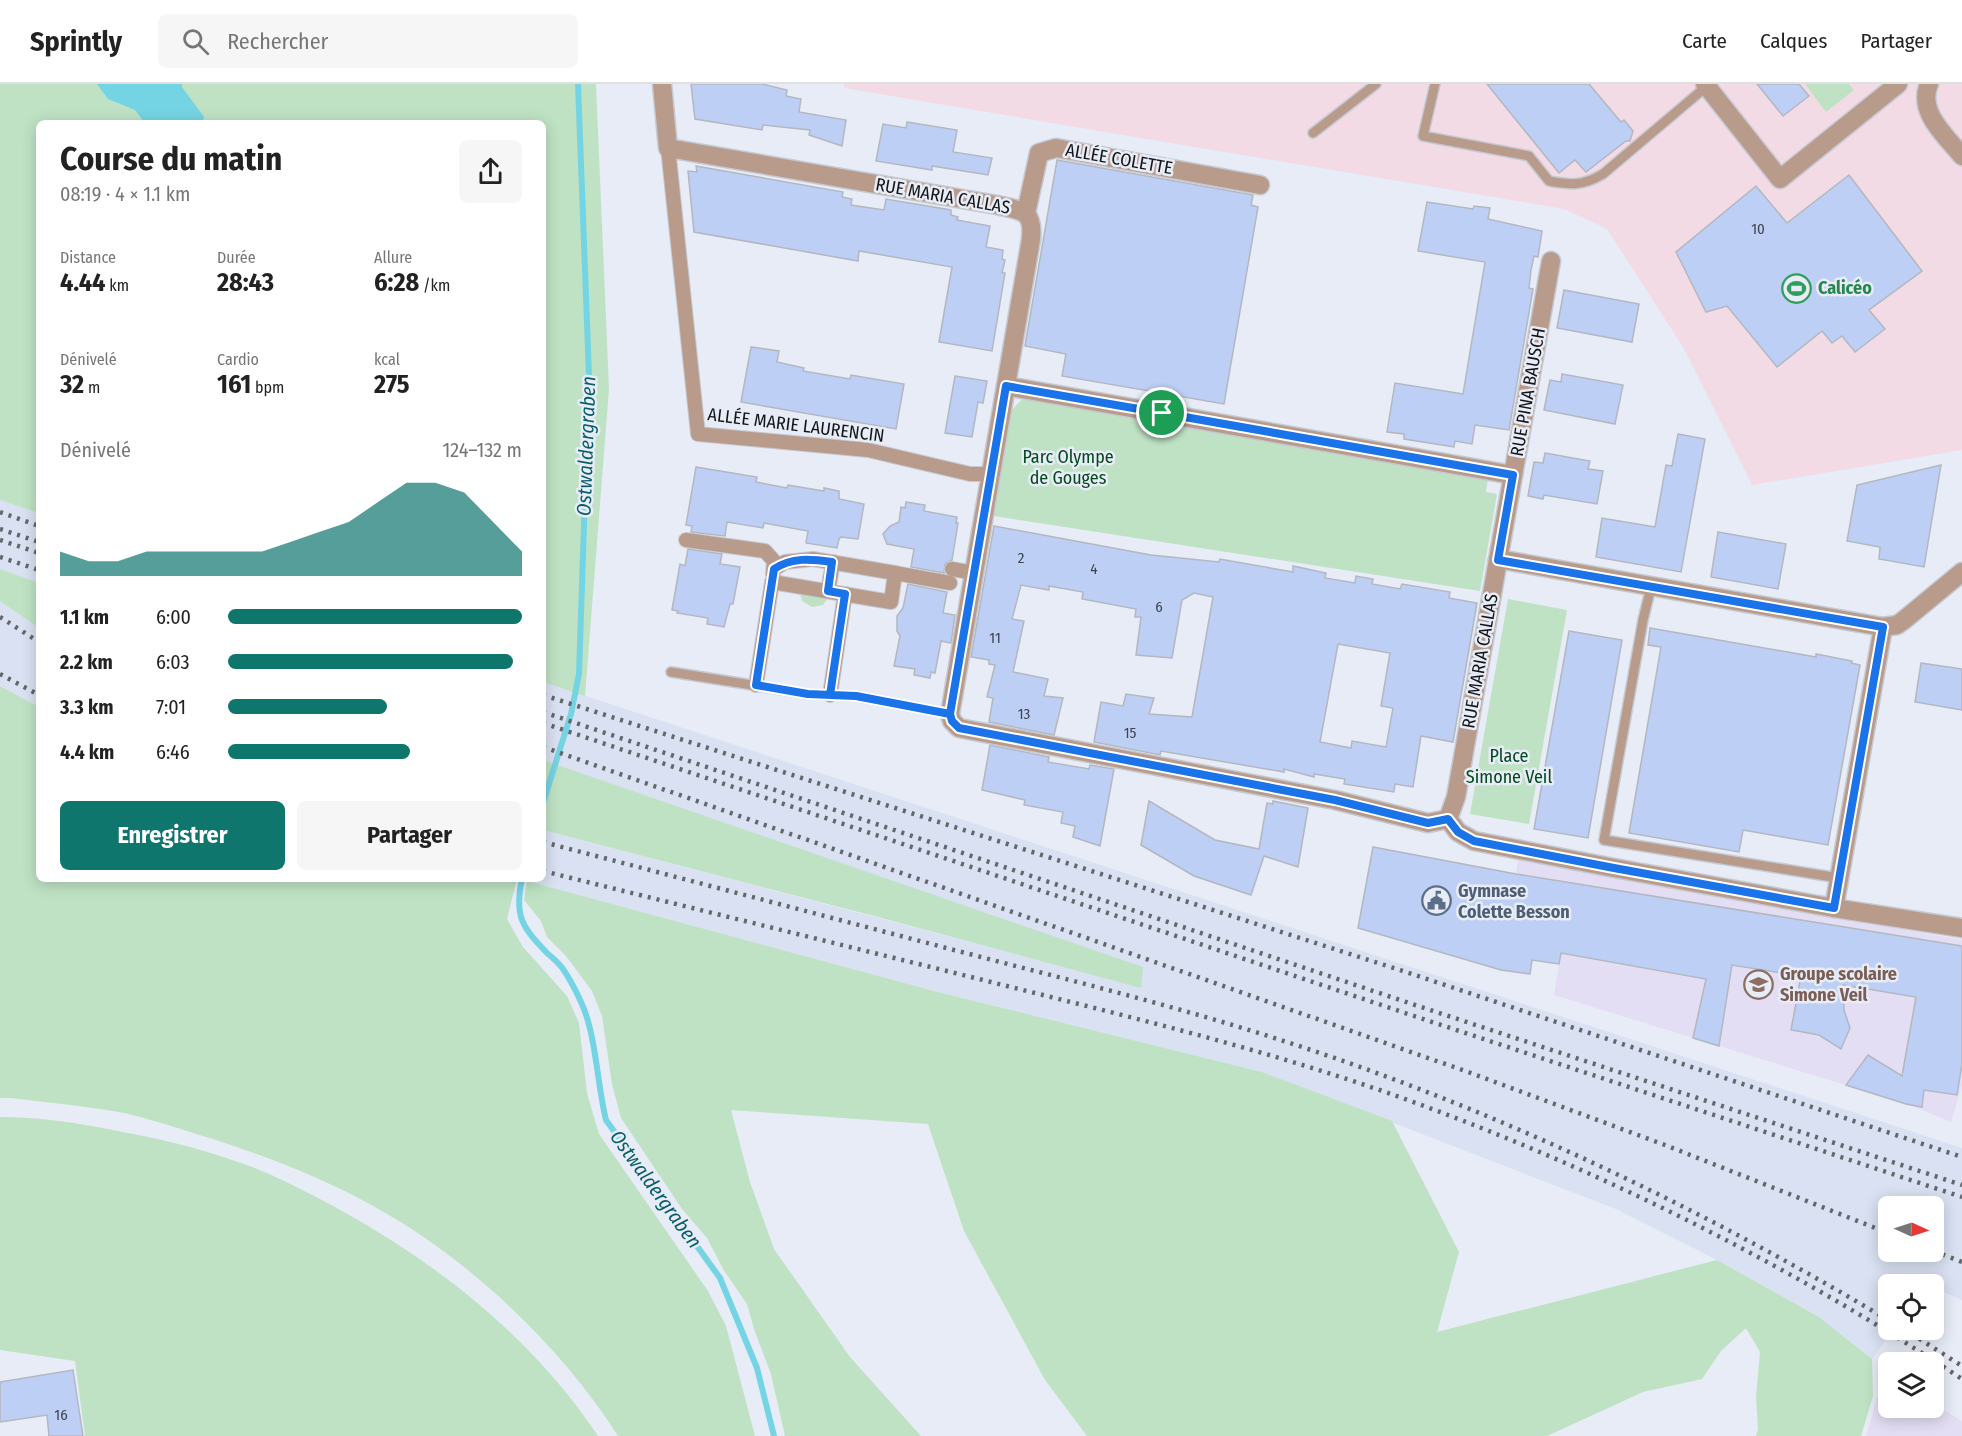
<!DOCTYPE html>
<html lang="fr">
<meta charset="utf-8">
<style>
body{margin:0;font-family:"Fira Sans Condensed",sans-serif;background:#f6f6f6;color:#222;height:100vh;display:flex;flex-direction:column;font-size:22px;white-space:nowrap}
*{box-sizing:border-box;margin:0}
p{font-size:20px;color:#767676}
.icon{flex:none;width:33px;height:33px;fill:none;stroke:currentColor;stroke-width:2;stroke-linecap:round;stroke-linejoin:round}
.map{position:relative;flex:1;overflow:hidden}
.details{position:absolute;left:36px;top:36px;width:510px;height:762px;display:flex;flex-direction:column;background:#fff;border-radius:9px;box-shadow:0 3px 15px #0003}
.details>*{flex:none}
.needle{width:39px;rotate:93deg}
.buttons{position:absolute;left:1878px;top:1112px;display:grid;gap:12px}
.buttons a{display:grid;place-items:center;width:66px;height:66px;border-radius:9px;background:#fff;box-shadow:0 3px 15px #0003;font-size:30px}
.pin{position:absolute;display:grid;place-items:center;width:51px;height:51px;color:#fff;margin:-26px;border:3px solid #fff;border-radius:50%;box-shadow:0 2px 6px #0007}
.round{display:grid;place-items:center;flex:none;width:63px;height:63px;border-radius:9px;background:#f6f6f6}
.summary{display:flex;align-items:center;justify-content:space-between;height:102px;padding:0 24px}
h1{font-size:33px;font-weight:700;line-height:45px}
.stats{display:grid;grid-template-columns:repeat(3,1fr);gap:9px;height:102px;padding:6px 24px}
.stats div{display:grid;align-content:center}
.stats b{font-size:26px;font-weight:700}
.stats small{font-size:16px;font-weight:400}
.stats p{font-size:16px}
.chart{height:168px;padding:12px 24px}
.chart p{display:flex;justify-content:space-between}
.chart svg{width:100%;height:108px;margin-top:6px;fill:#0f766e;opacity:.7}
.cta{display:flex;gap:12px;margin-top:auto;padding:12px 24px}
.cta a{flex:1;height:69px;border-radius:9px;background:#0f766e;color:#fff;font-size:24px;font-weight:700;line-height:69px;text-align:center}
.cta a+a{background:#f6f6f6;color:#222}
ul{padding:0 24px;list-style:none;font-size:20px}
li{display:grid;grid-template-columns:96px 72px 1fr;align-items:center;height:45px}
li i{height:15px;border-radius:8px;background:#0f766e}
header{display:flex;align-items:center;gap:36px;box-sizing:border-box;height:84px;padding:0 30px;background:#fff;border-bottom:2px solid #e0e0e0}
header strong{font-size:28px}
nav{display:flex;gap:33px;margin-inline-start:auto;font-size:21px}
.search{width:420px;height:54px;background:#f6f6f6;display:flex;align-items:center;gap:15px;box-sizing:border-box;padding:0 21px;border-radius:9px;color:#767676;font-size:22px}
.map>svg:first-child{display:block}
</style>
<header>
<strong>Sprintly</strong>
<div class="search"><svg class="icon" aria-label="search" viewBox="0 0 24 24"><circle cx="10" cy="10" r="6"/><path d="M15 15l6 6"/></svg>Rechercher</div>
<nav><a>Carte</a><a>Calques</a><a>Partager</a></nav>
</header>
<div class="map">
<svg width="1962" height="1352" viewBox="0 0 1962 1352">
<rect width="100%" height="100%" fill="#e7ecf6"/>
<path fill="#f3dbe5" d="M844 0H1962V366L1752 401 1683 263 1607 145 1564 125 844 4Z"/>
<g fill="#d9e1f2" fill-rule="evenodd">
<path d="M0 416 39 429V499L0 485Z"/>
<path d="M0 517 39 544V623L0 602Z"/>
<path d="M543 598 1962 1064V1216L1934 1204V1200H1888V1245H1894L1872 1275 1819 1233 1717 1176 1616 1125 1262 988 934 907 519 795H543V746L1141 903 1142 883 543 676ZM1888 1122H1934V1167H1888Z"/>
</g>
<g fill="#e4def4">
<path d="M1518 776 1962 856V1002L1951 1038 1907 1020 1554 911 1559 880 1533 876 1530 890 1500 886Z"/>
<path d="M1888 1297V1323H1934V1320L1962 1337V1352H1866L1878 1311Z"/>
</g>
<g fill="#bfe2c4">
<path d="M0 0H596L609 305 585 612 543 598V39H39V429L0 416Z"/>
<path d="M1805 0H1849L1854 6 1826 28Z"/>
<path d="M1023 314 1488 394 1486 408 1497 410 1480 507 994 432 1012 326Z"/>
<path d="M0 485 39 499V544L0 517Z"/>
<path d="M799 505 830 511 823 521 812 523 802 517Z"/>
<path d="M1508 515 1567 526 1529 740 1470 730Z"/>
<path d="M0 602 39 623V795H517L507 835 523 863 567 912 579 939 587 1009 599 1050 708 1207 726 1242 755 1352H618C561 1262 469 1175 375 1123 325 1095 271 1074 216 1056 186 1047 155 1036 124 1029 87 1022 49 1019 11 1014H0Z"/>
<path d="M543 676 1143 883 1141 904 874 832 543 746Z"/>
<path d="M527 797 934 907 1262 988 1392 1037 1459 1168 1437 1248 1717 1176 1819 1233 1872 1275 1873 1312 1861 1352H1756L1758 1345 1756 1313 1760 1268 1746 1244 1721 1267 1702 1295 1643 1308 1547 1352H1087L1045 1296 964 1147 928 1040 731 1026 750 1098 774 1165 850 1273 921 1352H785L771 1290 754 1245 747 1220 723 1185 707 1154 682 1125 621 1034 612 1000 602 932 592 907 566 872 547 853 541 837 524 816Z"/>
<path d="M0 1033C39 1033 79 1039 117 1047 157 1054 196 1063 235 1077 264 1086 291 1100 318 1114 427 1171 529 1248 598 1352H85L75 1277 0 1266Z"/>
</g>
<path fill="#75d4e3" d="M97 0H182V3L204 33 202 39H145L135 26 108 15Z"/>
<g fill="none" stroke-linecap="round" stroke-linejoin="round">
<g stroke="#75d4e3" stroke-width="6">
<path d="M543 719 571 630 579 590 589 292 578 0"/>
<path d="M522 795C514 832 522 843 547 869 553 874 559 879 563 885 570 895 576 907 581 918 596 949 597 1000 606 1036L720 1194 757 1284 774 1352"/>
</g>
</g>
<g fill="#bdcff4" stroke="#b3b7c1" stroke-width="1.5" fill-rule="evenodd">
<path d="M691 0H762L787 6 786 12 801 15 799 28 846 36 842 62 809 51 810 46 763 41 762 46 695 35Z"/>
<path d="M1487 0H1589L1621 38 1624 36 1633 47 1630 57H1626L1586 88 1575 76 1559 89Z"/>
<path d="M1757 0H1799L1809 12 1783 32Z"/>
<path d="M907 38 957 46 953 68 992 74 988 91 932 82V86L876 77 883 40 906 44Z"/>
<path d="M1057 76 1253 111 1251 121 1258 123 1224 320 1062 292 1066 270 1025 262Z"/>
<path d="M696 82 843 108 842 113 852 115 851 121 884 126 886 115 951 126V131L958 133 957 136 990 142 986 163 1003 166 1002 175 1005 176 1002 189H1005L992 267 939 258 952 183 859 167 858 177 694 148 688 87 697 88Z"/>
<path d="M1849 91 1922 187 1869 226 1885 245 1855 268 1842 252 1832 259 1822 247 1777 283 1727 222 1706 228 1676 168 1756 102 1787 139Z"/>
<path d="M1427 118 1473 125 1474 122 1490 124 1488 135 1542 147 1538 173 1534 172 1531 186 1529 204 1533 205 1509 346 1475 341 1472 360 1455 357 1454 363 1404 355V350L1387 348 1395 299 1463 310 1485 178 1418 167Z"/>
<path d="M1564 206 1639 220 1632 258 1557 244Z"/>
<path d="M751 263 779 267 777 278 804 284 803 287 850 295 851 291 904 300 896 345 741 318Z"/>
<path d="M1562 290 1623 301 1615 340 1544 326 1550 296 1561 298Z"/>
<path d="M955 292 987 297 983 319 978 318 972 353 945 349Z"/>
<path d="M1678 350 1705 355 1681 488 1596 473 1602 434 1655 443 1666 381 1672 382Z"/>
<path d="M1545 369 1590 377 1588 385 1603 387 1597 420 1544 411 1543 415 1528 412 1534 378 1543 379Z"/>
<path d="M1941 381 1924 483 1879 475 1880 463 1847 457 1857 401Z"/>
<path d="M696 383 757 393 756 398 787 404 788 401 824 407V404L839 407V415L864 420 858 455 841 453 839 455 837 464 806 459 808 447 764 439 763 444 727 438 725 452 691 448 692 442 686 441Z"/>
<path d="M906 418 925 421 924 427 957 433 956 439H958L952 476 945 480 944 489 911 483 914 465 887 460 883 450 890 442 899 438 901 423 905 424Z"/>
<path d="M994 442 1151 471 1219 478 1220 475 1293 488V482L1326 489 1325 494 1355 499 1356 492 1373 495 1372 500 1400 505 1402 500 1450 508 1449 514 1477 519 1453 658 1421 652 1413 703 1395 700 1394 708 1344 700 1345 695 1314 690V693L1284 685V688L1161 667 1160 671 1094 658 1101 618 1123 622 1126 610 1154 614 1149 630 1192 633 1213 513 1194 509 1182 516 1172 574 1136 571 1141 533H1135L1136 525 1082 515 1083 508 1049 502V506L1021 501 1012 535 1024 537 1013 588 1048 595 1044 612 1063 614 1054 651 989 638 993 614 987 613 995 581 989 580V576L971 573ZM1338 560 1390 569 1381 622 1393 624 1386 663 1352 657 1351 664 1320 658Z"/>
<path d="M1718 448 1786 460 1778 505 1711 493Z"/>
<path d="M688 465 722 470 720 480 740 483 733 520H730L724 543 707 540 708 534 677 529 678 527 672 526 680 480 685 482Z"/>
<path d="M908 500 947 508 943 529 955 531 951 559 941 557 935 589 931 588 930 594 914 591 915 585 894 582 900 552 897 547V532L903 524Z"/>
<path d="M1650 544 1816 573V570L1852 577 1851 579 1860 581 1828 761 1743 746 1739 768 1629 749 1661 563 1648 561Z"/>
<path d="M1569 547 1622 556 1588 754 1534 745Z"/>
<path d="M1921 579 1962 585V626L1915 618Z"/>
<path d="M990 661 1049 673 1048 678 1089 685 1090 681 1114 685 1100 762 1073 753 1075 742 1061 739 1063 728 1024 721 1025 716 982 706Z"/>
<path d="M1149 717 1215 756 1259 765 1267 719 1273 720V717L1308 724 1298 783 1264 772 1251 811 1194 792 1141 761Z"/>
<path d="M1373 763 1516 790 1962 862V980L1957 1011 1924 1006 1922 1023 1906 1020 1846 1001 1868 971 1902 992 1916 913 1843 901 1844 926 1850 944 1841 965 1819 951 1791 946 1801 892 1732 881 1719 962 1693 954 1706 895 1561 869 1559 880 1532 876 1530 890 1501 886 1358 844Z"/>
<path d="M73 1286 83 1352H49L47 1331 0 1338V1298Z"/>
</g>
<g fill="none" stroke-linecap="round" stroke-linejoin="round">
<defs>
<g id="service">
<path d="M1435 0 1423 52 1529 72 1549 97C1571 101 1583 102 1603 90L1707 2"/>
<path d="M1313 49 1376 0"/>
<path d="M1651 503 1643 536 1604 756 1839 794"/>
<path d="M671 588 808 610 856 612 950 630"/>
</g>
<g id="pedestrian">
<path d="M668 64 698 350 868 366 970 390H991"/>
<path d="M686 456 765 467 774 477 773 490"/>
<path d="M952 485 974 489"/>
<path d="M895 489 950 499"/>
<path d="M828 507 833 478"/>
<path d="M756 601 772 498 891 518 895 489 813 475 785 478 774 485"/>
<path d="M830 611 845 510"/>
</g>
<g id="minor">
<path d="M662 0 668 64 997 121C1021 127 1034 125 1031 155L950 630 952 637 959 644 1335 716 1428 739 1448 735 1456 713 1551 177"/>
<path d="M1705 0 1780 95 1898 0"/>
<path d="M1929 0C1917 28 1946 52 1962 72"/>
<path d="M1026 129 1039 69 1056 64 1260 101"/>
<path d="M1006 302 1513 391"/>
<path d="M1498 475 1883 543 1897 541 1904 536 1962 488"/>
<path d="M1448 735 1458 748 1474 757 1614 784 1834 824 1962 844"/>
<path d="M1834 824 1883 543"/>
</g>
</defs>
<use href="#service" stroke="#c5cad2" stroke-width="12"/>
<use href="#pedestrian" stroke="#c5cad2" stroke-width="16"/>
<use href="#minor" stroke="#c5cad2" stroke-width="21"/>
<use href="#service" stroke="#b99b8c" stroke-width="9"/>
<use href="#pedestrian" stroke="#b99b8c" stroke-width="14"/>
<use href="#minor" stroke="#b99b8c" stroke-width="18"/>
<g stroke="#63676c" stroke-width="4.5" stroke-dasharray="3 6" stroke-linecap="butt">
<path d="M0 428 39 442"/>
<path d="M0 445 39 458"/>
<path d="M0 456 39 469"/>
<path d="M0 473 39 486"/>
<path d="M0 533 39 558"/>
<path d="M0 590 39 611"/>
<path d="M543 611 1403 887 1962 1073"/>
<path d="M543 628 1415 921 1962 1101"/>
<path d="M543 639 1411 931 1962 1113"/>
<path d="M543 663 1468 988 1665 1061 1888 1149"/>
<path d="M543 758C680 794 817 830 954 866 1073 897 1192 926 1308 965 1512 1033 1704 1126 1888 1236"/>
<path d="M543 787C688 823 834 859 979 895 1122 931 1266 965 1405 1015 1601 1086 1788 1180 1962 1295"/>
<path d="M1934 1167 1962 1178"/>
<path d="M1904 1245 1962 1282"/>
</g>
</g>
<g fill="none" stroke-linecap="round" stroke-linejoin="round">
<defs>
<path id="route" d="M1162 329 1006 302 950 630 856 612 830 611 845 510 828 507 832 478C811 475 792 473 774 485L756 601 808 610 856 612 950 630 952 637 959 644 1335 716 1428 739 1448 735 1458 748 1474 757 1614 784 1834 824 1883 543 1498 476 1513 391 1162 329"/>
</defs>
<use href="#route" stroke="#fff" stroke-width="12"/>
<use href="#route" stroke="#1a73e8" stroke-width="8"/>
</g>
<defs>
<symbol id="stadium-ring" viewBox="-11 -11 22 22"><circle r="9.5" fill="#e7ecf6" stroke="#2e9e5b" stroke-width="1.5"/><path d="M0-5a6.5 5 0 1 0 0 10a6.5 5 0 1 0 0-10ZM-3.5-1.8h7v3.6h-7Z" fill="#2e9e5b"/></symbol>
<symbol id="civic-ring" viewBox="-11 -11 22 22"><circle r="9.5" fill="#e7ecf6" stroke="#5c6f8a" stroke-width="1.5"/><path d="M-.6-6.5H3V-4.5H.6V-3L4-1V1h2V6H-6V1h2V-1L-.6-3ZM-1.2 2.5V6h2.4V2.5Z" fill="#5c6f8a"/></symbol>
<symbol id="school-ring" viewBox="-11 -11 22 22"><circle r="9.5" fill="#e7ecf6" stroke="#8d6e63" stroke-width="1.5"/><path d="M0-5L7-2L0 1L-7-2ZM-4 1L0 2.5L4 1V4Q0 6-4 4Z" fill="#8d6e63"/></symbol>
</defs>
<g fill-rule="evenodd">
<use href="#stadium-ring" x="1780" y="188" width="33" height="33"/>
<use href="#civic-ring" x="1420" y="800" width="33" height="33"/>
<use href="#school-ring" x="1742" y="884" width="33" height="33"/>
</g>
<g text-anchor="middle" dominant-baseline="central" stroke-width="5" stroke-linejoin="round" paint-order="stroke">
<g font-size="15" fill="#3e444f">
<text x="1758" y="145">10</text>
<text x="1021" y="474">2</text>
<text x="1094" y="485">4</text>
<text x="1159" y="523">6</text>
<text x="995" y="554">11</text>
<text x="1024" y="630">13</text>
<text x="1130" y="649">15</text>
<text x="61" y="1331">16</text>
</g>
<g font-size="18" fill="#131518" stroke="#e7ecf6">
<text transform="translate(1119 75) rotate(10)">ALLÉE COLETTE</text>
<text transform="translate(943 112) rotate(10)">RUE MARIA CALLAS</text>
<text transform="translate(1528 308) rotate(-80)">RUE PINA BAUSCH</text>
<text transform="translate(796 341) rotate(7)">ALLÉE MARIE LAURENCIN</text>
<text transform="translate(1480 577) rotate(-80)">RUE MARIA CALLAS</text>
</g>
<g font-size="18" font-weight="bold" fill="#27864d" stroke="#e7ecf6" text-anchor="start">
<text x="1818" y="204">Calicéo</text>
</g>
<g font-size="18" fill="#03491d" stroke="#e7ecf6">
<text x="1068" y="373">Parc Olympe<tspan x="1068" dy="21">de Gouges</tspan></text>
<text x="1509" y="672">Place<tspan x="1509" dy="21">Simone Veil</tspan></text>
</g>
<g font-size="18" font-weight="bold" fill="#4e5e75" stroke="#e7ecf6" text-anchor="start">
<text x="1458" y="807">Gymnase<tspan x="1458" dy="21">Colette Besson</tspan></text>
</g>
<g font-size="18" font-weight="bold" fill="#785e54" stroke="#e7ecf6" text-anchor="start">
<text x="1780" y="890">Groupe scolaire<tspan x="1780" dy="21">Simone Veil</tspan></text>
</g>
<g font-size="20" font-style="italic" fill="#085d68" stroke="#e7ecf6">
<text transform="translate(586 362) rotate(-88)">Ostwaldergraben</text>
<text transform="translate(656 1105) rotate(54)">Ostwaldergraben</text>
</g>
</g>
</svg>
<div class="buttons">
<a><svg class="needle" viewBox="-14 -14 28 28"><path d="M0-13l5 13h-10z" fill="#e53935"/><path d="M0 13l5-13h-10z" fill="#767676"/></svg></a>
<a><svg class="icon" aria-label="locate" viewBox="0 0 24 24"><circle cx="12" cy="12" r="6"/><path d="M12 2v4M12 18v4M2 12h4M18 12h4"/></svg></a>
<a><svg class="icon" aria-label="layers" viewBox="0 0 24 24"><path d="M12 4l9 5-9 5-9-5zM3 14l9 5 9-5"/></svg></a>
</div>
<div class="pin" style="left:1162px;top:329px;background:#1e9e55"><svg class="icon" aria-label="arrive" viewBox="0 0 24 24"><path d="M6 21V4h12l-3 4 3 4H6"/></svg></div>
<section class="details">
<div class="summary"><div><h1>Course du matin</h1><p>08:19 · 4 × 1.1 km</p></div><a class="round"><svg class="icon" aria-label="share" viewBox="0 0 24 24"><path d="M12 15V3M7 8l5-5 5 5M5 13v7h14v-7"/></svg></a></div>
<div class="stats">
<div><p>Distance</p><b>4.44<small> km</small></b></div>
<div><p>Durée</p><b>28:43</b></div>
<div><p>Allure</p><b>6:28<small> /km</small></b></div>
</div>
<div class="stats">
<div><p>Dénivelé</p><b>32<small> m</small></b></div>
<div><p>Cardio</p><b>161<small> bpm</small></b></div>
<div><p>kcal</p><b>275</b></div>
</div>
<div class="chart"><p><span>Dénivelé</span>124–132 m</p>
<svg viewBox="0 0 160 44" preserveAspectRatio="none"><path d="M0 44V34L10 38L20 38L30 34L40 34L50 34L60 34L70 34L80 30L90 26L100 22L110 14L120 6L130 6L140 10L150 22L160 34V44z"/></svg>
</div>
<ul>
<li><b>1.1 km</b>6:00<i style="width:100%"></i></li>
<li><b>2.2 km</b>6:03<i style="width:97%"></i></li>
<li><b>3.3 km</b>7:01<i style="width:54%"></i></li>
<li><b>4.4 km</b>6:46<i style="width:62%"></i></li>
</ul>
<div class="cta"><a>Enregistrer</a><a>Partager</a></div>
</section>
</div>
